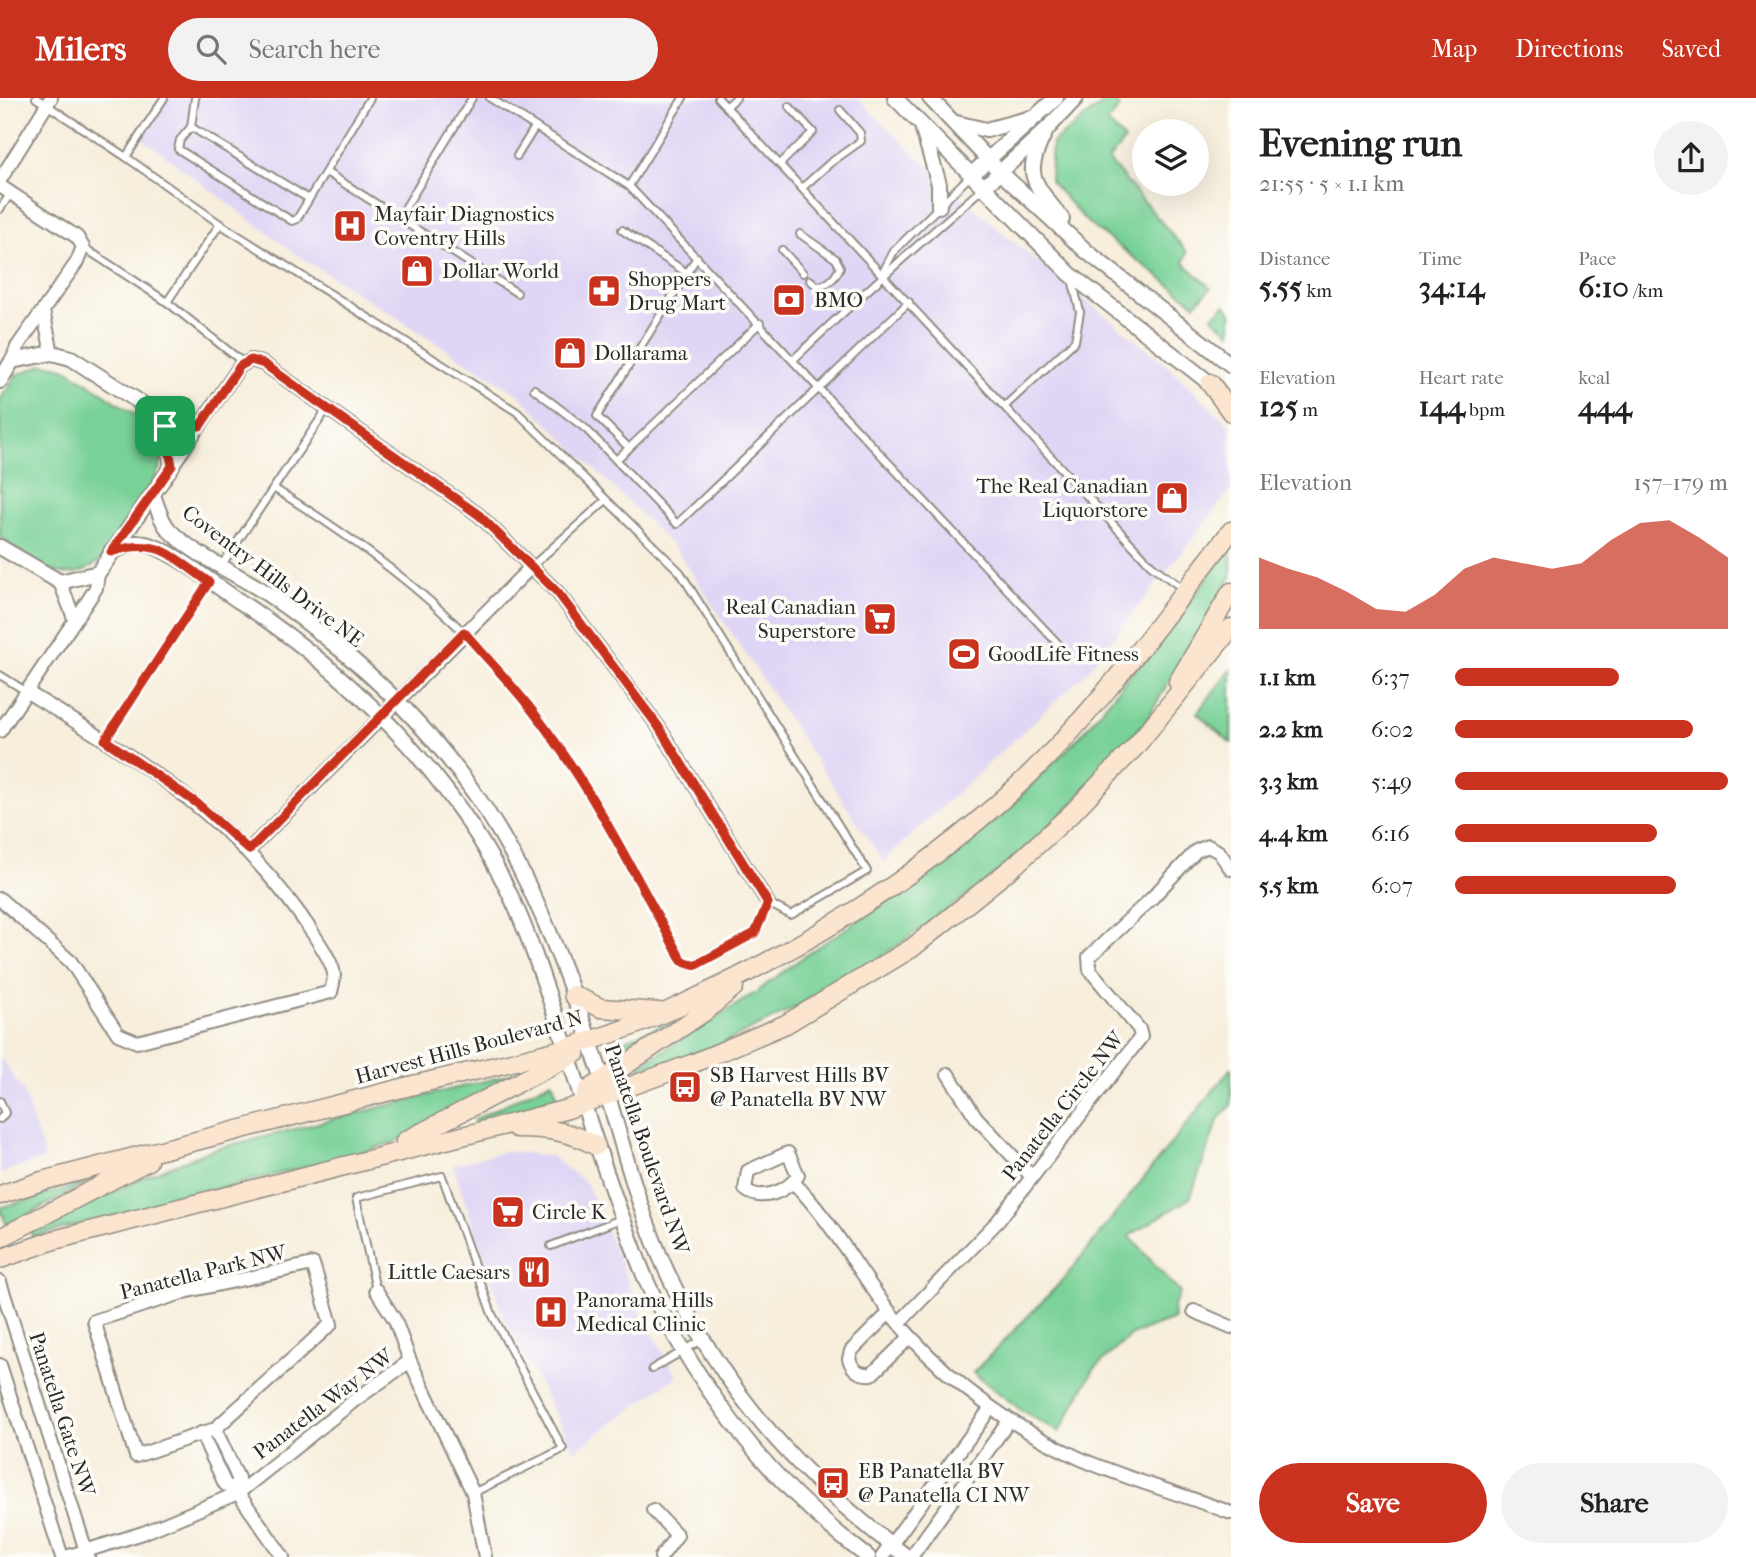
<!DOCTYPE html>
<meta charset="utf-8">
<style>
body{margin:0;font-family:"IM FELL French Canon",serif;background:#f2f2f2;color:#222;height:100vh;display:flex;flex-direction:column;font-size:26px;white-space:nowrap}
*{box-sizing:border-box;margin:0}
p{font-size:23px;color:#767676}
.icon{flex:none;width:38px;height:38px;fill:none;stroke:currentColor;stroke-width:2;stroke-linecap:round;stroke-linejoin:round}
.map{position:relative;flex:1;overflow:hidden}
.details{display:flex;flex-direction:column;background:#fff;width:525px}
.details>*{flex:none}
.fabs{position:absolute;left:1132px;top:21px;display:grid;gap:14px}
.fabs a{display:grid;place-items:center;width:77px;height:77px;border-radius:50%;background:#fff;box-shadow:0 7px 28px #0002;font-size:35px}
.pin{position:absolute;display:grid;place-items:center;width:60px;height:60px;color:#fff;margin:-30px;border-radius:14px;box-shadow:0 4px 10px #0006}
.round{display:grid;place-items:center;flex:none;width:74px;height:74px;border-radius:37px;background:#f2f2f2}
.overview{display:flex;align-items:center;justify-content:space-between;height:119px;padding:0 28px}
h1{font-size:38px;font-weight:700;line-height:52px}
.stats{display:grid;grid-template-columns:repeat(3,1fr);gap:10px;height:119px;padding:7px 28px}
.stats div{display:grid;align-content:center}
.stats b{font-size:30px;font-weight:700}
.stats small{font-size:19px;font-weight:400}
.stats p{font-size:19px}
.chart{height:196px;padding:14px 28px}
.chart p{display:flex;justify-content:space-between}
.chart svg{width:100%;height:126px;margin-top:7px;fill:#c8321e;opacity:.7}
.button{display:flex;gap:14px;margin-top:auto;padding:14px 28px}
.button a{flex:1;height:80px;border-radius:42px;background:#c8321e;color:#fff;font-size:28px;font-weight:700;line-height:80px;text-align:center}
.button a+a{background:#f2f2f2;color:#222}
ul{padding:0 28px;list-style:none;font-size:23px}
li{display:grid;grid-template-columns:112px 84px 1fr;align-items:center;height:52px}
li i{height:18px;border-radius:9px;background:#c8321e}
header{display:flex;align-items:center;gap:42px;box-sizing:border-box;height:98px;padding:0 35px;background:#c8321e;color:#fff}
header strong{font-size:33px}
nav{display:flex;gap:38px;margin-inline-start:auto;font-size:24px}
.search{width:490px;height:63px;background:#f2f2f2;display:flex;align-items:center;gap:18px;box-sizing:border-box;padding:0 24px;border-radius:38px;color:#767676;font-size:26px}
main{display:flex;flex:1;min-height:0}
.map>svg:first-child{display:block}
</style>
<header>
<strong>Milers</strong>
<div class="search"><svg class="icon" aria-label="search" viewBox="0 0 24 24"><circle cx="10" cy="10" r="6"/><path d="M15 15l6 6"/></svg>Search here</div>
<nav><a>Map</a><a>Directions</a><a>Saved</a></nav>
</header>
<main>
<div class="map">
<svg width="1231" height="1459" viewBox="0 0 1231 1459">
<rect width="100%" height="100%" fill="#fdfcf7"/>
<filter id="ink" filterUnits="userSpaceOnUse"><feTurbulence type="fractalNoise" baseFrequency=".0143" numOctaves="2"/><feDisplacementMap in="SourceGraphic" scale="14" xChannelSelector="R" yChannelSelector="G"/><feConvolveMatrix kernelMatrix="1 2 1 2 8 2 1 2 1" color-interpolation-filters="sRGB"/></filter>
<filter id="wash" filterUnits="userSpaceOnUse"><feTurbulence type="fractalNoise" baseFrequency=".00686" numOctaves="4" result="noise"/><feDisplacementMap in="SourceGraphic" scale="28" xChannelSelector="R" yChannelSelector="G"/><feGaussianBlur stdDeviation="1.57" result="paint"/><feColorMatrix in="noise" values="0 0 0 0 0 0 0 0 0 0 0 0 0 0 0 0 0 1.4 0 .05"/><feComposite in="paint" operator="in"/></filter>
<g filter="url(#wash)">
<rect width="100%" height="100%" fill="#f7eedc"/>
<g fill="#dfd5f5">
<path d="M163 0H857L924 65 1007 139 1167 267 1231 329V392L1085 576 883 763 675 450 518 296 297 157 139 38Z"/>
<path d="M0 959 24 995 45 1060 0 1076Z"/>
<path d="M505 1053 551 1058 587 1086 643 1219 677 1278 574 1353 503 1217 453 1067Z"/>
</g>
<g fill="#78d196" stroke="#527e60" stroke-width="2">
<path d="M1110 0 1120 9 1107 24 1125 42 1108 62 1187 154 1184 165 1211 190 1195 206 1087 124 1050 83 1052 45Z"/>
<path d="M1225 207 1231 214V235L1212 219Z"/>
<path d="M44 266 65 270 148 325C157 335 163 346 162 360 160 383 116 438 102 461 64 495 33 462 0 440V302L16 277Z"/>
<path d="M1231 451V479L1147 621 1062 717 986 784 842 887 719 947 642 974 639 968 755 895 810 854 939 770 1004 715 1083 635Z"/>
<path d="M1231 571V645L1197 615Z"/>
<path d="M673 923 674 929 617 966 612 947Z"/>
<path d="M1231 970V1008L1219 1020 1190 1100 1129 1138 1180 1195 1173 1208 1174 1221 1131 1237 1094 1271 1059 1334 1021 1312 973 1275 1063 1182Z"/>
<path d="M524 973 525 979 394 1044 360 1055 32 1139 31 1133 142 1080 211 1052Z"/>
<path d="M552 983 560 1006 476 1027 474 1022Z"/>
<path d="M89 1084 7 1128 0 1110Z"/>
</g>
</g>
<g filter="url(#ink)">
<g fill="none" stroke-linecap="round" stroke-linejoin="round">
<defs>
<g id="service">
<path d="M36 0 126 59 164 0"/>
<path d="M490 0 629 88 1063 551"/>
<path d="M718 0 1151 467 1183 491"/>
<path d="M726 9 736 0"/>
<path d="M191 29 195 0"/>
<path d="M517 58 535 29"/>
<path d="M126 59 220 126 517 314 680 474 867 773 791 817 768 805 755 835 696 867 682 863C636 779 592 693 535 616 466 522 373 452 275 391"/>
<path d="M780 66 813 34 789 8"/>
<path d="M326 74 517 195"/>
<path d="M629 88 683 0"/>
<path d="M802 90 830 65 861 43 860 35 840 12"/>
<path d="M309 101 191 29 180 42 178 51 292 123 297 121 370 0"/>
<path d="M0 111 11 95"/>
<path d="M399 120 472 0"/>
<path d="M622 132 687 175"/>
<path d="M800 136 836 161 840 169C836 179 829 187 817 188L810 182"/>
<path d="M83 149 167 204 245 266"/>
<path d="M782 152 803 175"/>
<path d="M697 159 597 318 629 350 760 225"/>
<path d="M883 174 894 153 971 77"/>
<path d="M167 204 220 126"/>
<path d="M794 261C855 202 918 147 982 91"/>
<path d="M534 291 586 331 616 362 629 350"/>
<path d="M1005 308 1075 243 1080 214 1072 181"/>
<path d="M616 362 677 426 909 204"/>
<path d="M221 468 327 311"/>
<path d="M531 469 606 402"/>
<path d="M0 577 27 594"/>
<path d="M105 642 209 484"/>
<path d="M0 1003 5 1015 0 1021"/>
<path d="M551 1148 621 1121"/>
<path d="M376 1192 356 1100 442 1078 492 1216 563 1351 473 1395"/>
<path d="M652 1271 702 1242"/>
</g>
<g id="minor">
<path d="M0 82 51 0"/>
<path d="M0 88 77 139 83 149 77 164 17 249 12 263"/>
<path d="M43 213 52 255"/>
<path d="M165 328H200"/>
<path d="M172 368 240 268 251 262 264 266 479 417 558 495 658 628 768 805"/>
<path d="M60 484 74 520"/>
<path d="M0 633 87 504 96 490 98 475"/>
<path d="M249 752 531 469"/>
<path d="M0 801 71 864 118 936 137 944 331 894C332 889 334 883 334 878 335 865 309 830 301 818 226 713 135 660 27 594"/>
<path d="M948 976 976 1019 1032 1079"/>
<path d="M788 1055 798 1077C789 1093 760 1105 745 1091L748 1073Z"/>
<path d="M793 1084C839 1130 866 1190 909 1237 956 1289 1017 1332 1081 1361 1129 1382 1182 1396 1231 1415"/>
<path d="M313 1166 331 1226 215 1331 136 1358 94 1223 188 1193Z"/>
<path d="M0 1184 88 1459"/>
<path d="M376 1192 395 1222 410 1263 473 1395 485 1459"/>
<path d="M1194 1213 1231 1229"/>
<path d="M889 1215 851 1253 849 1261C853 1273 860 1277 872 1276L910 1239"/>
<path d="M899 1225 998 1123 1141 939 1139 931 1090 872 1089 859 1151 801 1196 753 1208 748 1219 754 1231 771"/>
<path d="M0 1267 62 1459"/>
<path d="M215 1331 238 1380V1395"/>
<path d="M201 1335 225 1386 238 1395 283 1459"/>
<path d="M653 1412 677 1437 661 1459"/>
<path d="M66 1459 143 1435 238 1395 355 1302 410 1263"/>
<path d="M882 1459 990 1311"/>
<path d="M911 1459 1009 1323"/>
</g>
<g id="tertiary">
<path d="M895 0 1070 176 1216 290"/>
<path d="M930 0 1000 74 1086 153 1231 267"/>
<path d="M956 25 986 32 1031 20"/>
<path d="M1047 31C1022 77 1032 82 1062 121"/>
<path d="M923 32 939 86V108"/>
<path d="M971 77 1056 0"/>
<path d="M983 90 1047 31 1076 0"/>
<path d="M0 283 12 263 52 255 71 260 152 312 165 328 172 368 98 475 60 484 0 449"/>
<path d="M153 397C157 408 161 424 170 433 195 457 231 473 260 491 288 509 316 531 341 552 393 595 440 645 478 700 539 789 574 894 607 995 625 1055 640 1116 667 1174 724 1296 800 1378 907 1459"/>
<path d="M111 454C118 451 128 446 136 445 163 443 215 488 239 503 362 584 476 699 528 839 564 934 589 1033 625 1127 634 1150 641 1173 652 1195 704 1298 775 1390 868 1459"/>
</g>
<g id="secondary">
<path d="M1210 285 1231 314"/>
<path d="M1178 584 1231 494"/>
<path d="M573 897 601 910 659 914"/>
<path d="M584 1005 587 993 704 914 734 889"/>
<path d="M516 1030C545 1030 571 1033 596 1048"/>
<path d="M405 1043 576 955"/>
<path d="M0 1097 42 1083C165 1051 287 1019 410 988 496 967 585 951 666 914 793 856 911 786 1014 691 1097 615 1162 521 1231 433"/>
<path d="M0 1140 148 1063"/>
<path d="M0 1161 54 1142 568 1011 694 965 786 926 912 850 1014 768 1072 715 1136 648 1231 530"/>
</g>
</defs>
<use href="#service" stroke="#918c84" stroke-width="10"/>
<use href="#minor" stroke="#918c84" stroke-width="16"/>
<use href="#tertiary" stroke="#918c84" stroke-width="18"/>
<use href="#secondary" stroke="#918c84" stroke-width="21"/>
<use href="#service" stroke="#fff" stroke-width="6"/>
<use href="#minor" stroke="#fff" stroke-width="12"/>
<use href="#tertiary" stroke="#fff" stroke-width="14"/>
<use href="#secondary" stroke="#fbe5cf" stroke-width="18"/>
</g>
</g>
<g fill="none" stroke-linecap="round" stroke-linejoin="round" filter="url(#ink)">
<defs>
<path id="route" d="M251 262 264 266 479 417 558 495 658 628 768 805 755 835 696 867 682 863C636 779 593 691 534 615 513 587 487 561 464 534L249 752 198 706 105 642 209 484C171 458 158 438 111 454L172 368 165 328H200L240 268Z"/>
</defs>
<use href="#route" stroke="#fff" stroke-width="14"/>
<use href="#route" stroke="#c8321e" stroke-width="9"/>
</g>
<defs>
<symbol id="hospital-square" viewBox="-11 -11 22 22"><rect x="-9" y="-9" width="18" height="18" rx="4" fill="#c8321e" stroke="#fdfcf7"/><path d="M-5-5h3v3.5h4V-5h3V5h-3V1.5h-4V5h-3Z" fill="#fff"/></symbol>
<symbol id="shop-square" viewBox="-11 -11 22 22"><rect x="-9" y="-9" width="18" height="18" rx="4" fill="#c8321e" stroke="#fdfcf7"/><path d="M-5-2.5h2.3a2.7 3.5 0 0 1 5.4 0H5L5.5 6h-11ZM-1.5-2.5h3a1.5 2.3 0 0 0-3 0Z" fill="#fff"/></symbol>
<symbol id="pharmacy-square" viewBox="-11 -11 22 22"><rect x="-9" y="-9" width="18" height="18" rx="4" fill="#c8321e" stroke="#fdfcf7"/><path d="M-2-6h4v4h4v4h-4v4h-4v-4h-4v-4h4Z" fill="#fff"/></symbol>
<symbol id="bank-square" viewBox="-11 -11 22 22"><rect x="-9" y="-9" width="18" height="18" rx="4" fill="#c8321e" stroke="#fdfcf7"/><path d="M-6-4H6V4H-6ZM0-2.3a2.3 2.3 0 1 0 0 4.6a2.3 2.3 0 1 0 0-4.6Z" fill="#fff"/></symbol>
<symbol id="supermarket-square" viewBox="-11 -11 22 22"><rect x="-9" y="-9" width="18" height="18" rx="4" fill="#c8321e" stroke="#fdfcf7"/><path d="M-6-5.5h2.5l.6 2H6L4.5 2H-2.5L-4.4-4H-6ZM-1.5 3.2a1.3 1.3 0 1 0 .1 0ZM3 3.2a1.3 1.3 0 1 0 .1 0Z" fill="#fff"/></symbol>
<symbol id="stadium-square" viewBox="-11 -11 22 22"><rect x="-9" y="-9" width="18" height="18" rx="4" fill="#c8321e" stroke="#fdfcf7"/><path d="M0-5a6.5 5 0 1 0 0 10a6.5 5 0 1 0 0-10ZM-3.5-1.8h7v3.6h-7Z" fill="#fff"/></symbol>
<symbol id="bus-square" viewBox="-11 -11 22 22"><rect x="-9" y="-9" width="18" height="18" rx="4" fill="#c8321e" stroke="#fdfcf7"/><path d="M-5-6H5V4H4V6H2V4H-2V6H-4V4H-5ZM-3.5-4V0h7V-4ZM-3.5 1.2v1.5H-2V1.2ZM2 1.2v1.5H3.5V1.2Z" fill="#fff"/></symbol>
<symbol id="restaurant-square" viewBox="-11 -11 22 22"><rect x="-9" y="-9" width="18" height="18" rx="4" fill="#c8321e" stroke="#fdfcf7"/><path d="M-5-6h1v4h1v-4h1v4h1v-4h1v5L-1.5 .5V6h-2V.5L-5-1ZM5-6V6H3V1.5H1.5Q1.5-4 5-6Z" fill="#fff"/></symbol>
</defs>
<g fill-rule="evenodd">
<use href="#hospital-square" x="331" y="109" width="38" height="38"/>
<use href="#shop-square" x="398" y="154" width="38" height="38"/>
<use href="#pharmacy-square" x="585" y="174" width="38" height="38"/>
<use href="#bank-square" x="770" y="183" width="38" height="38"/>
<use href="#shop-square" x="551" y="236" width="38" height="38"/>
<use href="#shop-square" x="1153" y="381" width="38" height="38"/>
<use href="#supermarket-square" x="861" y="502" width="38" height="38"/>
<use href="#stadium-square" x="945" y="537" width="38" height="38"/>
<use href="#bus-square" x="666" y="970" width="38" height="38"/>
<use href="#supermarket-square" x="489" y="1095" width="38" height="38"/>
<use href="#restaurant-square" x="515" y="1155" width="38" height="38"/>
<use href="#hospital-square" x="532" y="1195" width="38" height="38"/>
<use href="#bus-square" x="814" y="1366" width="38" height="38"/>
</g>
<g text-anchor="middle" dominant-baseline="central" stroke-width="7" stroke-linejoin="round" paint-order="stroke">
<g font-size="21" fill="#2b2b2b" stroke="#fdfcf7" text-anchor="start">
<text x="374" y="116">Mayfair Diagnostics<tspan x="374" dy="24">Coventry Hills</tspan></text>
<text x="442" y="173">Dollar World</text>
<text x="628" y="181">Shoppers<tspan x="628" dy="24">Drug Mart</tspan></text>
<text x="814" y="202">BMO</text>
<text x="594" y="255">Dollarama</text>
<text x="1148" y="388" text-anchor="end">The Real Canadian<tspan x="1148" dy="24">Liquorstore</tspan></text>
<text x="856" y="509" text-anchor="end">Real Canadian<tspan x="856" dy="24">Superstore</tspan></text>
<text x="988" y="556">GoodLife Fitness</text>
<text x="710" y="977">SB Harvest Hills BV<tspan x="710" dy="24">@ Panatella BV NW</tspan></text>
<text x="532" y="1114">Circle K</text>
<text x="510" y="1174" text-anchor="end">Little Caesars</text>
<text x="576" y="1202">Panorama Hills<tspan x="576" dy="24">Medical Clinic</tspan></text>
<text x="858" y="1373">EB Panatella BV<tspan x="858" dy="24">@ Panatella CI NW</tspan></text>
</g>
<g font-size="21" fill="#2b2b2b" stroke="#fdfcf7">
<text transform="translate(273 478) rotate(37)">Coventry Hills Drive NE</text>
<text transform="translate(469 949) rotate(-15)">Harvest Hills Boulevard N</text>
<text transform="translate(1063 1008) rotate(-52)">Panatella Circle NW</text>
<text transform="translate(647 1051) rotate(71)">Panatella Boulevard NW</text>
<text transform="translate(203 1174) rotate(-14)">Panatella Park NW</text>
<text transform="translate(323 1306) rotate(-37)">Panatella Way NW</text>
<text transform="translate(62 1316) rotate(72)">Panatella Gate NW</text>
</g>
</g>
</svg>
<div class="fabs">
<a><svg class="icon" aria-label="layers" viewBox="0 0 24 24"><path d="M12 4l9 5-9 5-9-5zM3 14l9 5 9-5"/></svg></a>
</div>
<div class="pin" style="left:165px;top:328px;background:#1e9e55"><svg class="icon" aria-label="arrive" viewBox="0 0 24 24"><path d="M6 21V4h12l-3 4 3 4H6"/></svg></div>
</div>
<section class="details">
<div class="overview"><div><h1>Evening run</h1><p>21:55 · 5 × 1.1 km</p></div><a class="round"><svg class="icon" aria-label="share" viewBox="0 0 24 24"><path d="M12 15V3M7 8l5-5 5 5M5 13v7h14v-7"/></svg></a></div>
<div class="stats">
<div><p>Distance</p><b>5.55<small> km</small></b></div>
<div><p>Time</p><b>34:14</b></div>
<div><p>Pace</p><b>6:10<small> /km</small></b></div>
</div>
<div class="stats">
<div><p>Elevation</p><b>125<small> m</small></b></div>
<div><p>Heart rate</p><b>144<small> bpm</small></b></div>
<div><p>kcal</p><b>444</b></div>
</div>
<div class="chart"><p><span>Elevation</span>157–179 m</p>
<svg viewBox="0 0 160 44" preserveAspectRatio="none"><path d="M0 44V19L10 23L20 26L30 31L40 37L50 38L60 32L70 23L80 19L90 21L100 23L110 21L120 13L130 7L140 6L150 12L160 19V44z"/></svg>
</div>
<ul>
<li><b>1.1 km</b>6:37<i style="width:60%"></i></li>
<li><b>2.2 km</b>6:02<i style="width:87%"></i></li>
<li><b>3.3 km</b>5:49<i style="width:100%"></i></li>
<li><b>4.4 km</b>6:16<i style="width:74%"></i></li>
<li><b>5.5 km</b>6:07<i style="width:81%"></i></li>
</ul>
<div class="button"><a>Save</a><a>Share</a></div>
</section>
</main>
